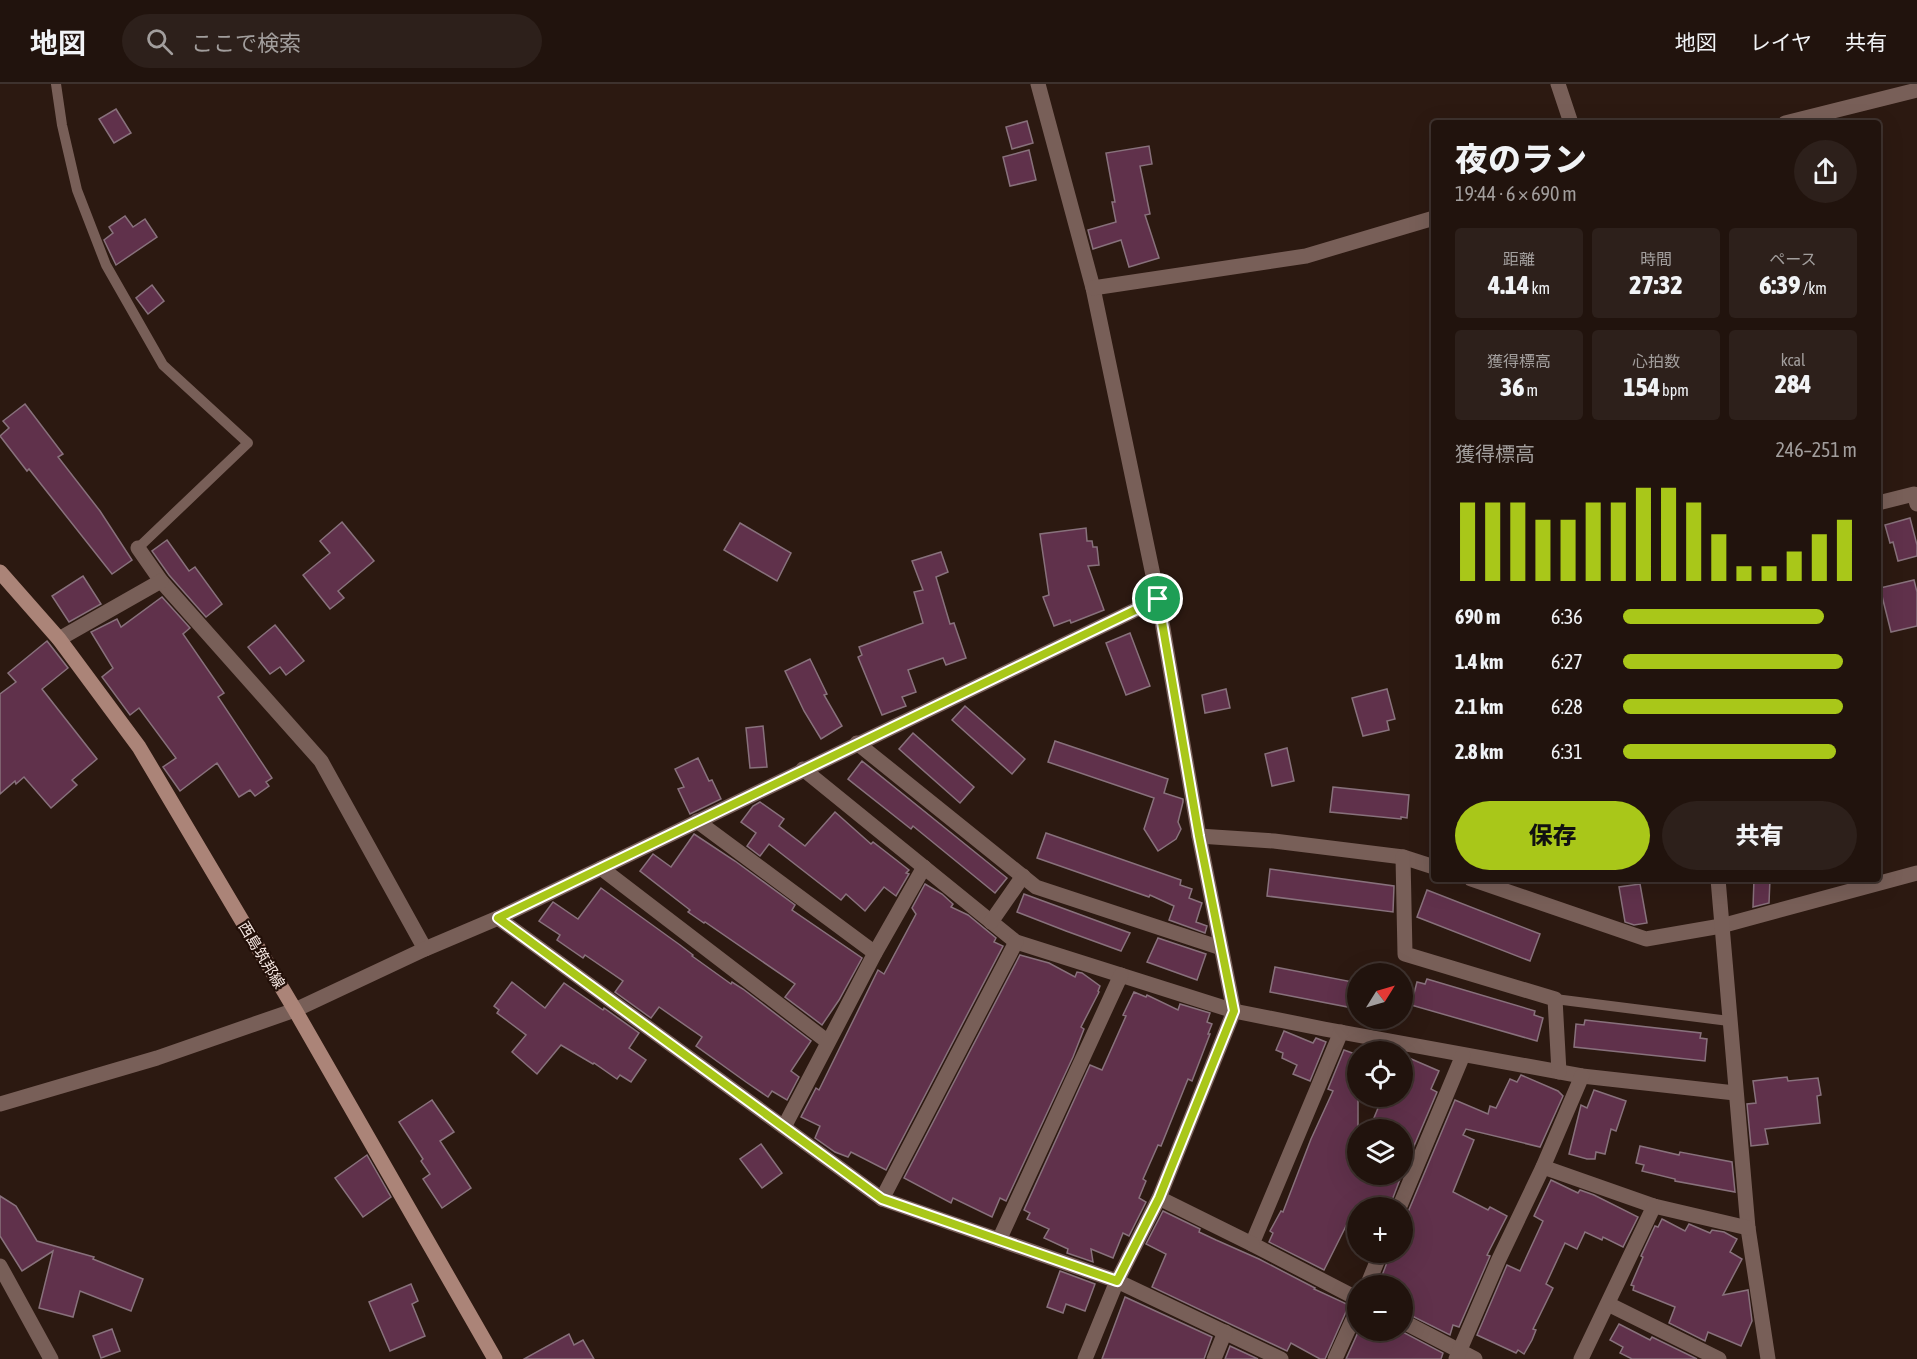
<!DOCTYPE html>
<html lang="ja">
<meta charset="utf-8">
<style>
body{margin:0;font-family:"Asap Condensed","Noto Sans JP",sans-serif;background:#2d201b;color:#f1f3f6;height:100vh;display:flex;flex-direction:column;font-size:22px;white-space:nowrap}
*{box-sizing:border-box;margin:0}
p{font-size:20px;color:#a29e9d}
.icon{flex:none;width:33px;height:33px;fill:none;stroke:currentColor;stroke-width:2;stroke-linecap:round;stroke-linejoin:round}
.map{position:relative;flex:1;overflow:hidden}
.sheet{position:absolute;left:1431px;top:36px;width:450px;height:762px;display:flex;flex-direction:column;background:#21130d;border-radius:6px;box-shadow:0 6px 24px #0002,0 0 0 2px #3e322e}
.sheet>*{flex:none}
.needle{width:39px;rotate:53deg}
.controls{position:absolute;left:1347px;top:879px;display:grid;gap:12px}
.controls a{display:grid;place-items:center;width:66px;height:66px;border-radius:50%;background:#21130d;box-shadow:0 6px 24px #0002,0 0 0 2px #3e322e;font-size:30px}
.pin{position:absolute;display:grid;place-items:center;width:51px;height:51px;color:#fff;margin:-26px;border:3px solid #fff;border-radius:50%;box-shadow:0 2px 6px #0007}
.round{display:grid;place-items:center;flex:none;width:63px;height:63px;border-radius:32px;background:#2d201b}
.summary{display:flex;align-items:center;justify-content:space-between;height:102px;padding:0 24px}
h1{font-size:33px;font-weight:800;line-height:45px}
.stats{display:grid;grid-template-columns:repeat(3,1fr);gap:9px;height:102px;padding:6px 24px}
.stats div{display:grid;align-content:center;border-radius:6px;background:#2d201b;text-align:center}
.stats b{font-size:26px;font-weight:800}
.stats small{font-size:16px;font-weight:400}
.stats p{font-size:16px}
.chart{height:168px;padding:12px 24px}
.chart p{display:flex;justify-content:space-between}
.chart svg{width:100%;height:108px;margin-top:6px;stroke:#a9c719;stroke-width:6}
.action{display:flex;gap:12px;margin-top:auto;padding:12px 24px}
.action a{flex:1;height:69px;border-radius:36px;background:#a9c719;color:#111;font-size:24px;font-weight:800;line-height:69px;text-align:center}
.action a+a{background:#2d201b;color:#f1f3f6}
ul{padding:0 24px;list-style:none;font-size:20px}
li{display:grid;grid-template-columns:96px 72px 1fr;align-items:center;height:45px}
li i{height:15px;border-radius:8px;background:#a9c719}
header{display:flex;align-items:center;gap:36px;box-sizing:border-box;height:84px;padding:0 30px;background:#21130d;border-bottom:2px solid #3e322e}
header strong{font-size:28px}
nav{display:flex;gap:33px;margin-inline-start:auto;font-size:21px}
.search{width:420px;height:54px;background:#2d201b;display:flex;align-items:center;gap:15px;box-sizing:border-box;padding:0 21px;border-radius:33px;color:#a29e9d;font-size:22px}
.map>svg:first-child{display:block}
</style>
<header>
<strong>地図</strong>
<div class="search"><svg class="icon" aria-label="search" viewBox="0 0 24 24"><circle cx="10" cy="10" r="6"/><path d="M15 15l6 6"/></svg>ここで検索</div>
<nav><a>地図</a><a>レイヤ</a><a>共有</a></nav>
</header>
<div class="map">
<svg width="1917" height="1275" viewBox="0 0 1917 1275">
<rect width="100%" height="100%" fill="#2c1911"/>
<g fill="#60314b" stroke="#88717c" stroke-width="1.5">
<path d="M116 25 131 49 114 59 99 35Z"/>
<path d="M1027 37 1033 59 1012 65 1006 43Z"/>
<path d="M1149 62 1152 80 1140 82 1150 130 1145 131 1159 174 1129 183 1121 156 1093 165 1088 146 1116 138 1112 118H1115L1106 69Z"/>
<path d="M1029 66 1036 96 1010 102 1003 73Z"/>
<path d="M125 132 133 143 145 135 157 153 116 181 104 156 113 149 109 143Z"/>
<path d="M152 201 164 217 148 230 136 214Z"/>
<path d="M25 320 63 370 58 373 100 427 132 476 112 490 29 385 27 387 0 352 9 344 3 337Z"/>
<path d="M1910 434 1917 461V472L1898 477 1893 458 1890 459 1885 441Z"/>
<path d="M342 438 374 477 338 507 344 514 330 525 303 491 330 469 320 457Z"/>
<path d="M740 439 791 469 777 497 724 466Z"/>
<path d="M1086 444 1087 457H1092L1093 463H1097L1099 481 1088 482 1104 526 1071 539 1070 536 1054 542 1043 513 1049 511 1040 450Z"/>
<path d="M167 456 189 487 195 483 222 520 206 533 169 491 152 467Z"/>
<path d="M941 468 948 488 936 493 950 540 954 539 966 574 946 581 943 574 908 586 916 608 902 613 906 622 882 631 858 573 862 571 859 563 923 539 914 508 923 506 912 477Z"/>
<path d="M83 492 101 520 69 538 52 512Z"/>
<path d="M1914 496 1917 508V542L1891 548 1880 504Z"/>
<path d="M162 513 190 544 183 550 224 609 218 613 272 694 266 698 269 702 255 712 250 706 239 713 217 679 180 707 163 683 176 674 139 624 130 631 102 593 113 584 91 548 117 535 121 543Z"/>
<path d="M275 541 304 577 286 591 280 583 270 590 248 563Z"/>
<path d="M1130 549 1150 602 1126 611 1106 559Z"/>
<path d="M47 557 68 584 42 605 97 675 72 696 77 701 51 724 24 693 16 700 15 697 0 710V610L16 598 8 589Z"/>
<path d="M810 575 827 610 824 611 842 642 821 655 804 627 785 587Z"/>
<path d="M1226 605 1230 624 1205 629 1202 611Z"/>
<path d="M1387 605 1395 635 1387 637 1389 646 1363 652 1352 614Z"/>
<path d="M965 622 1025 675 1012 690 952 636Z"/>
<path d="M763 642 767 683 750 684 746 644Z"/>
<path d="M913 649 974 703 960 719 899 665Z"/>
<path d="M1055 657 1168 695 1164 709 1183 715V718L1178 738 1181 745 1176 755 1158 767 1144 745 1154 714 1048 678Z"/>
<path d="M1287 664 1294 697 1272 702 1265 670Z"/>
<path d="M698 674 709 697 712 696 721 715 690 730 678 705 684 703 675 685Z"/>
<path d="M862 677 1007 794 995 809 913 742 911 745 848 695Z"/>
<path d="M1333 703 1409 711 1407 734 1401 733V735L1330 728Z"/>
<path d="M760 718 784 735 779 742 805 762 835 728 871 760 873 758 909 786 906 789 909 790 896 812 884 803 865 827 846 810 841 816 769 760 760 772 747 762 756 749 741 738 753 722Z"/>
<path d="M1046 749 1181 796 1180 801 1192 805 1189 814 1202 819 1196 838 1207 842 1205 849 1169 836 1174 822 1150 811 1149 813 1037 774Z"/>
<path d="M694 750 735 777 795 821 792 826 862 874 839 916 822 941 785 913 795 900 705 838 704 839 688 828 690 826 640 787 653 770 671 783Z"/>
<path d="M1270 785 1394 802 1393 828 1267 812Z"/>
<path d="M1754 795H1770L1769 819 1753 823Z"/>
<path d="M925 800 942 810 953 820 951 823 968 831 996 854 994 858 1003 862 886 1086 851 1068 848 1073 835 1068 815 1054 820 1042 801 1033 816 1004 819 1006 878 886 884 890 916 830 912 824Z"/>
<path d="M1640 800 1647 839 1634 841 1625 838 1619 803Z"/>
<path d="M601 804 680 861 693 871 692 872 731 900 732 898 743 905 811 957 791 987 799 993 787 1016 772 1007 768 1013 746 998 696 962 702 953 659 923 651 934 615 908 623 897 585 871 583 874 557 856 560 851 539 837 553 818 578 835Z"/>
<path d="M1427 806 1540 850 1530 877 1417 833Z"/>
<path d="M1024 810 1130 849 1121 867 1066 847 1017 828Z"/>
<path d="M1158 854 1206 870 1197 896 1147 878Z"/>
<path d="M1020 871 1049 879 1075 893 1077 888 1082 889 1100 902 1098 907 1099 908 1081 943 1084 945 1073 973 1006 1117 1000 1114 992 1133 953 1114 951 1119 904 1094Z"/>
<path d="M1275 883 1358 899V925L1270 908Z"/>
<path d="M1427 895 1535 927 1534 931 1543 934 1537 957 1411 921 1417 898 1425 900Z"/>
<path d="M512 898 545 924 564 899 603 926 604 924 639 949 629 964 646 976 631 998 620 991 617 995 594 979 593 980 561 961 537 990 512 968 526 951 497 929 499 926 494 922Z"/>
<path d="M1134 908 1146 913 1147 911 1178 926 1180 920 1210 929 1207 938 1212 940 1208 950H1210L1192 997 1188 995 1161 1062 1158 1061 1143 1095 1146 1097 1139 1114 1146 1118 1129 1152 1123 1149 1113 1174 1091 1165 1093 1178 1067 1169 1068 1165 1044 1154 1049 1145 1027 1135 1030 1129 1024 1126 1090 981 1102 986 1126 932 1123 931Z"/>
<path d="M1585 936 1701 949 1700 954 1707 955 1705 977 1574 963 1576 940 1584 941Z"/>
<path d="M1284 947 1313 959 1316 954 1326 958 1310 997 1293 990 1297 981 1282 974 1283 969 1276 966Z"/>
<path d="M1344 966 1358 971V1090H1402L1389 1124H1355L1324 1186 1269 1158 1273 1149 1270 1147 1281 1127 1283 1128 1311 1055 1333 1007 1328 1005Z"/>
<path d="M1402 971 1439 987 1431 1005 1437 1008 1402 1090V1046H1369L1383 1012H1402Z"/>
<path d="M1521 991 1558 1007 1563 1012 1540 1063 1466 1045 1463 1051 1474 1056 1453 1108 1488 1126 1490 1123 1507 1132 1487 1171 1490 1172 1459 1243 1453 1241 1450 1251 1402 1227V1202H1378L1391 1168H1402V1133L1408 1128 1455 1016 1488 1030 1490 1022 1496 1024 1510 995 1517 998Z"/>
<path d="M1787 993 1788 997 1818 994 1821 1011 1817 1012 1820 1039 1765 1045 1768 1060 1751 1062 1747 1020 1756 1019 1753 997Z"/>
<path d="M1594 1006 1626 1017 1616 1047 1611 1045 1605 1070 1596 1068 1595 1075H1587L1569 1070 1581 1021 1587 1024Z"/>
<path d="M432 1016 454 1048 440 1057 471 1104 442 1124 423 1095 430 1090 421 1077 423 1075 399 1038Z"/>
<path d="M761 1060 782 1089 762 1104 740 1075Z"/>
<path d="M1640 1062 1679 1071 1680 1068 1732 1078 1735 1108 1675 1097V1095L1642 1087 1644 1081 1636 1079Z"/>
<path d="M367 1071 391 1113 363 1133 335 1094Z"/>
<path d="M1551 1096 1578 1109 1580 1106 1594 1111 1638 1133 1623 1163 1603 1153 1602 1156 1585 1148 1577 1165 1565 1159 1546 1200 1553 1204 1533 1245 1536 1246 1532 1256 1524 1270 1518 1266 1516 1269 1477 1251 1507 1181 1520 1187 1543 1137 1534 1132Z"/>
<path d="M0 1112 16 1122 37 1157 94 1173 93 1175 143 1195 131 1227 80 1207 73 1233 39 1224 53 1167 22 1187 0 1152Z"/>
<path d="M1163 1127 1200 1145 1199 1148 1216 1156 1259 1175 1315 1204 1314 1205 1349 1221 1325 1275H1320L1291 1259 1287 1267 1152 1203 1166 1170 1146 1160Z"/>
<path d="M1662 1135 1685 1147 1689 1140 1710 1149 1712 1146 1724 1148 1737 1155 1730 1168 1742 1175 1723 1211 1748 1206 1752 1237 1741 1262 1708 1248 1705 1257 1669 1239 1675 1223 1633 1206 1634 1202 1631 1201 1643 1173 1641 1172 1655 1142 1658 1143Z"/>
<path d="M1060 1187 1095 1200 1085 1227 1066 1220 1063 1229 1047 1223Z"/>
<path d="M411 1200 418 1217 412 1220 425 1252 390 1267 369 1218Z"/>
<path d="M1125 1213 1212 1253 1204 1275H1102Z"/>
<path d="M1619 1240 1650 1256 1652 1253 1697 1275H1632L1620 1269 1623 1263 1610 1256Z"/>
<path d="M112 1245 120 1267 101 1274 93 1252Z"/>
<path d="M1359 1246H1399L1443 1269 1441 1275H1346Z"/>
<path d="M569 1250 574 1261 583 1256 594 1275H524Z"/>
<path d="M1230 1262 1258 1275H1225Z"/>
</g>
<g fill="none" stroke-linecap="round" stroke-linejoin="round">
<g stroke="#785f58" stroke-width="10">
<path d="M56 0 62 41 77 106 106 181 163 281 248 359 138 464"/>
<path d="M1555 915 1729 937"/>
</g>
<g stroke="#785f58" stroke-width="15">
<path d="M1038 0 1093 204 1158 515 1199 752 1234 927 1159 1114 1117 1197 1085 1275"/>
<path d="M1558 0 1571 39"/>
<path d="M1785 39 1917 6"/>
<path d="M1093 204 1306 172 1434 134"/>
<path d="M1878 419 1914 410 1917 420"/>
<path d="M138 464 161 497 321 677 425 865"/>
<path d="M59 555 161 497"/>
<path d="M857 659 1036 803 1221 864"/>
<path d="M803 685 1016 858 1234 927 1324 945 1582 992 1735 1009"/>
<path d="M697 737 875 869"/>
<path d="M1199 752 1274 757 1403 773 1434 783"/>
<path d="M1403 773 1405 870 1555 915 1559 988"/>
<path d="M601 784 828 958"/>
<path d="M1471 795 1646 855 1721 842 1917 789"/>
<path d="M1718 795 1748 1144 1768 1275"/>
<path d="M498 834 882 1115 1117 1197 1281 1275"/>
<path d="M991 838 1023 792"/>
<path d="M1341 948 1252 1160 1358 1215"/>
<path d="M0 1020 157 974 295 926 425 865 498 834 1158 515"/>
<path d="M784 1043 875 869 924 783"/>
<path d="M1543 1083 1654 1122 1748 1144"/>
<path d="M1159 1114 1252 1160"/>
<path d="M882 1115 1016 858"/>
<path d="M1399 1124 1463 971"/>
<path d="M999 1156 1121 891"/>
<path d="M0 1182 51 1275"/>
<path d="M1367 1202 1381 1168"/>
<path d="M1608 1220 1719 1275"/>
<path d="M1402 1237 1475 1275"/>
<path d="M1214 1275 1225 1248"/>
<path d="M1335 1275 1358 1224"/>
<path d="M1456 1275 1499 1175 1543 1083 1582 992"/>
<path d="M1581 1275 1654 1122"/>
</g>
<path stroke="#ab8478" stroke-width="15" d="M0 488 59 555 139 663 295 926 495 1275"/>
</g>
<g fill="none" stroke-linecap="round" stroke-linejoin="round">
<defs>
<path id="route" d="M1158 515 1199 752 1234 927 1159 1114 1117 1197 882 1115 498 834Z"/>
</defs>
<use href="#route" stroke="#fff" stroke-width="12"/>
<use href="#route" stroke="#a9c719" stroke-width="8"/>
</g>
<g text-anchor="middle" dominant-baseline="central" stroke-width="4.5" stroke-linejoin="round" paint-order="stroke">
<g font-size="15" fill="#f6e8e3" stroke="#220f08">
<text transform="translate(262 871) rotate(59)">西島筑邦線</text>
</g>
</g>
</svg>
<div class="controls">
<a><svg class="needle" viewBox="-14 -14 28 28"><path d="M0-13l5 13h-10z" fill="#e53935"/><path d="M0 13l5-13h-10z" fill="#a29e9d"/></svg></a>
<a><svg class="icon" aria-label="locate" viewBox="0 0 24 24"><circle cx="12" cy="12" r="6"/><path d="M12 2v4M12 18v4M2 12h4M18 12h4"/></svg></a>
<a><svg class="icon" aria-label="layers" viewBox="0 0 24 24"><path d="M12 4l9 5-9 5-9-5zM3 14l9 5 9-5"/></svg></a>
<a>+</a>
<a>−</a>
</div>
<div class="pin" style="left:1158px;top:515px;background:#1e9e55"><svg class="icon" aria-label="arrive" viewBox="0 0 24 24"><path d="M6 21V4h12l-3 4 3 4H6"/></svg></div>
<section class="sheet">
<div class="summary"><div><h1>夜のラン</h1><p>19:44 · 6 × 690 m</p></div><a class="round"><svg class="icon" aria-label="share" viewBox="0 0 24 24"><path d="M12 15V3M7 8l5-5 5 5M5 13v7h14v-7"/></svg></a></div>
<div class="stats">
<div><p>距離</p><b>4.14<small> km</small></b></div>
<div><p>時間</p><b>27:32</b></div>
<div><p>ペース</p><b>6:39<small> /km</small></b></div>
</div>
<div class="stats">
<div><p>獲得標高</p><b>36<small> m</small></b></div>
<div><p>心拍数</p><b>154<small> bpm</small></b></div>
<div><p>kcal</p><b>284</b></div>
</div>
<div class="chart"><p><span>獲得標高</span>246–251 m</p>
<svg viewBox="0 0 160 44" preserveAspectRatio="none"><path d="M5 44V12M15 44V12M25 44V12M35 44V19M45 44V19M55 44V12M65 44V12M75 44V6M85 44V6M95 44V12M105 44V25M115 44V38M125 44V38M135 44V32M145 44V25M155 44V19"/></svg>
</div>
<ul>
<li><b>690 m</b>6:36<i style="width:86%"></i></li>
<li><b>1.4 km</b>6:27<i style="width:94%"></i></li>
<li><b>2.1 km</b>6:28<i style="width:94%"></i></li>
<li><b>2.8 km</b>6:31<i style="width:91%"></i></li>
</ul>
<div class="action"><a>保存</a><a>共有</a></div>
</section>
</div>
